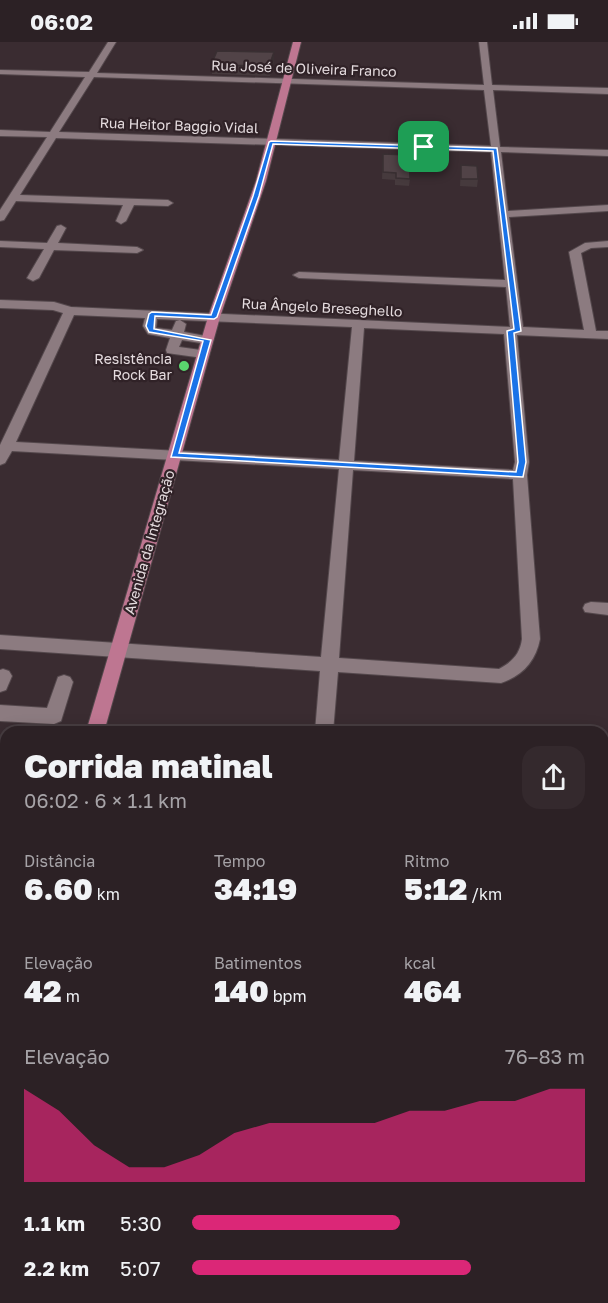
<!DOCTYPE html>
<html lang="pt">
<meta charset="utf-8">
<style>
body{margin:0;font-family:"Golos Text",sans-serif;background:#34292d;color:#f1f3f6;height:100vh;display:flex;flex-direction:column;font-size:22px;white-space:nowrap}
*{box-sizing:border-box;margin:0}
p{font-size:20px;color:#a6a3a7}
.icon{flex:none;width:33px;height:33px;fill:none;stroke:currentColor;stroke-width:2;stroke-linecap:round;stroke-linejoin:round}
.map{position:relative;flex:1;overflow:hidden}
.details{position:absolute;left:0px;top:684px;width:609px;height:578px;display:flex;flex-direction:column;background:#2c2125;border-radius:18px 18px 0 0;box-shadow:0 3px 15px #0003,0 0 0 2px #483e42}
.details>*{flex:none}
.pin{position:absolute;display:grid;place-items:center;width:51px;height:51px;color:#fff;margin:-26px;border-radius:12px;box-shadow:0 3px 9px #0006}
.round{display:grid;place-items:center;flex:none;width:63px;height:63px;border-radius:18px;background:#34292d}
.head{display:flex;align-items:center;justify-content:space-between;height:102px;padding:0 24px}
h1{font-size:33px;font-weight:800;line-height:45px}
.metrics{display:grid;grid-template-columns:repeat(3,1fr);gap:9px;height:102px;padding:6px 24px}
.metrics div{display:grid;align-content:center}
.metrics b{font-size:30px;font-weight:800}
.metrics small{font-size:16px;font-weight:400}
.metrics p{font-size:16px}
.chart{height:168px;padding:12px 24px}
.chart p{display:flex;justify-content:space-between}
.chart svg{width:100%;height:108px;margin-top:6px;fill:#db2777;opacity:.7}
ul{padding:0 24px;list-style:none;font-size:20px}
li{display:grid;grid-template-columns:96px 72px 1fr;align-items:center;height:45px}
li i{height:15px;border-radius:8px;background:#db2777}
.status{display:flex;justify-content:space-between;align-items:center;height:42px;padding:0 30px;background:#2c2125;direction:ltr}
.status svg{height:16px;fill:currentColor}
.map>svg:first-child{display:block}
</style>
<div class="status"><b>06:02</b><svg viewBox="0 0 49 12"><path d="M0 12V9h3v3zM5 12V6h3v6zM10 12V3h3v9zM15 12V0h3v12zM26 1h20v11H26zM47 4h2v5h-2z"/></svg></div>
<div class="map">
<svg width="608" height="1261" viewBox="0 0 608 1261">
<rect width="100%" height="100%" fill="#3a2c31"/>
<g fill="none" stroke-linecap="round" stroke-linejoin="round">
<defs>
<g id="minor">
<path d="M108 0H116L97 31 484 43 479 0H487L492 43 608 46V52L493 48 500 105 608 108V114L501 110 508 169 608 163V169L509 175 523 285 584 288 569 210 585 201 608 199V205L591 206 581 211 596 289H608V297L517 293 529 420 527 433 540 597C536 619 522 634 501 641L338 630 333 690H315L320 629 0 607V593L321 615 339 427 12 409 5 421 0 423V403L63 271 53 268 0 266V258L54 260 71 265 510 285 506 245 299 236 293 233 299 230 505 238 491 110 56 96 20 153 168 158 173 161 168 164 134 163 126 179 121 182 116 179 123 163 16 159 4 178 0 179V168L47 95 0 94V88L50 90 85 35 0 32V28L89 30ZM94 35 484 48 491 104 59 90ZM74 273 145 276 143 284 148 292 170 296 166 308 167 311 203 316 209 312 208 309 179 305 182 298 207 302 213 298 211 295 184 290 186 282 180 278 176 279 172 288 156 286 157 277 352 285 339 418 16 400ZM364 286 504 292 515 420 513 428 354 419ZM353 428 513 437 522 597C520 612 512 620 499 627L339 616Z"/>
<path d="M61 183 66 186 58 201 137 205 143 208 137 211 54 208 39 236 33 239 27 236 44 207 0 205V199L47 201 57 184Z"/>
<path d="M591 560 608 561V573L585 570 583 566 585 562Z"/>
<path d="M3 627 9 629 12 634 6 648 0 650V628Z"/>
<path d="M64 633 70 635 73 640 61 679 54 682 0 679V663L47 666 58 635Z"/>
<rect x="603" y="701" width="5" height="16"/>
<path d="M0 725 6 726V742L0 741Z"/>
<path d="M6 812V850L0 852V815Z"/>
<path d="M603 899 608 900V922L603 921Z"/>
<path d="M0 902 6 903V925L0 924Z"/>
<path d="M608 1008V1086L603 1088V1010Z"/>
<path d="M480 1256H522L524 1261H482Z"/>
<path d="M573 1256H601L600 1261H572Z"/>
</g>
<g id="major">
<path d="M293 0H301L266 139 220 275 104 690H86L208 275 256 139Z"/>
<path d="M6 989V1032L0 1034V992Z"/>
</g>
</defs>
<use href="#minor" stroke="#54484c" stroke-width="2"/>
<use href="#major" stroke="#54484c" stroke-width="2"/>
<use href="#minor" fill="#8c7b80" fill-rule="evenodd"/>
<use href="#major" fill="#be7691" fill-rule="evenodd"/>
</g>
<g fill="#463a3d">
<path d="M274 19 270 34 212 32 211 23Z"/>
<path d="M383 112 410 137 409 144 395 143V138L382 137Z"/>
<path d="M461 123 478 137 477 145 460 144Z"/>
<path d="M603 752 608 754V784L603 783Z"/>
</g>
<path fill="#392f32" d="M274 10V19L270 34 269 24Z"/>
<g fill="#514347" stroke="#392f32" stroke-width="1.5">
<path d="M217 9 274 10 269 24 211 23Z"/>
<path d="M383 112 409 113 410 137 396 136V131L383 130Z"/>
<path d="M461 123 477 124 478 137H461Z"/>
<path d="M603 752 608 754V776L603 775Z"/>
</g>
<path fill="#1a73e8" stroke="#fff" stroke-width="1.5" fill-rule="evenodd" d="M271 99 497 106 521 289 514 291 526 420 523 435 171 415 203 299 149 290 146 284 149 272 152 270 211 273 253 154 269 100ZM273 102 493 109 514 287 507 289 518 420 516 430 179 411 211 298 154 287 155 274 214 277 217 275 259 154Z"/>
<circle fill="#5ad56e" stroke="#302227" stroke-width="2" cx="184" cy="324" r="6"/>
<g text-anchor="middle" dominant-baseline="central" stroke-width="4.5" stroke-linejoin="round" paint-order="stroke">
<g font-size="14" fill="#e5dcdf" stroke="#302227">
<text transform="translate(304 26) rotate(2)">Rua José de Oliveira Franco</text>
<text transform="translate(179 83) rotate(2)">Rua Heitor Baggio Vidal</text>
<text transform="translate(322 265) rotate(3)">Rua Ângelo Breseghello</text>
<text transform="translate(149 500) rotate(-74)">Avenida da Integração</text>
</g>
<g font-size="14" fill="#e5dcdf" stroke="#302227" text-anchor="end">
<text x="172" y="316">Resistência<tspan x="172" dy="16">Rock Bar</tspan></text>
</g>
</g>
</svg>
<div class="pin" style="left:424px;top:105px;background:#1e9e55"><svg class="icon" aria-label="arrive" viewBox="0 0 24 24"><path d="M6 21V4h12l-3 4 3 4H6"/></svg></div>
<section class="details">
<div class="head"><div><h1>Corrida matinal</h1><p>06:02 · 6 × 1.1 km</p></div><a class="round"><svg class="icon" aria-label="share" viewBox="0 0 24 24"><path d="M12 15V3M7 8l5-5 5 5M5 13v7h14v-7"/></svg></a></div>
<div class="metrics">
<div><p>Distância</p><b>6.60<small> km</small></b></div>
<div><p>Tempo</p><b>34:19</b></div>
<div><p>Ritmo</p><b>5:12<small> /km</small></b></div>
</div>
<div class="metrics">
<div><p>Elevação</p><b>42<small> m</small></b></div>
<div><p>Batimentos</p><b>140<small> bpm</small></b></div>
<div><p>kcal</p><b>464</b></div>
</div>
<div class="chart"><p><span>Elevação</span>76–83 m</p>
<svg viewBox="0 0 160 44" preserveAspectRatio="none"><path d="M0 44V6L10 15L20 29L30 38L40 38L50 33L60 24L70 20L80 20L90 20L100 20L110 15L120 15L130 11L140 11L150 6L160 6V44z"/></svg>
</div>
<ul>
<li><b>1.1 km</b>5:30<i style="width:53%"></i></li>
<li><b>2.2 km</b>5:07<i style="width:71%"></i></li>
</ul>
</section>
</div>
